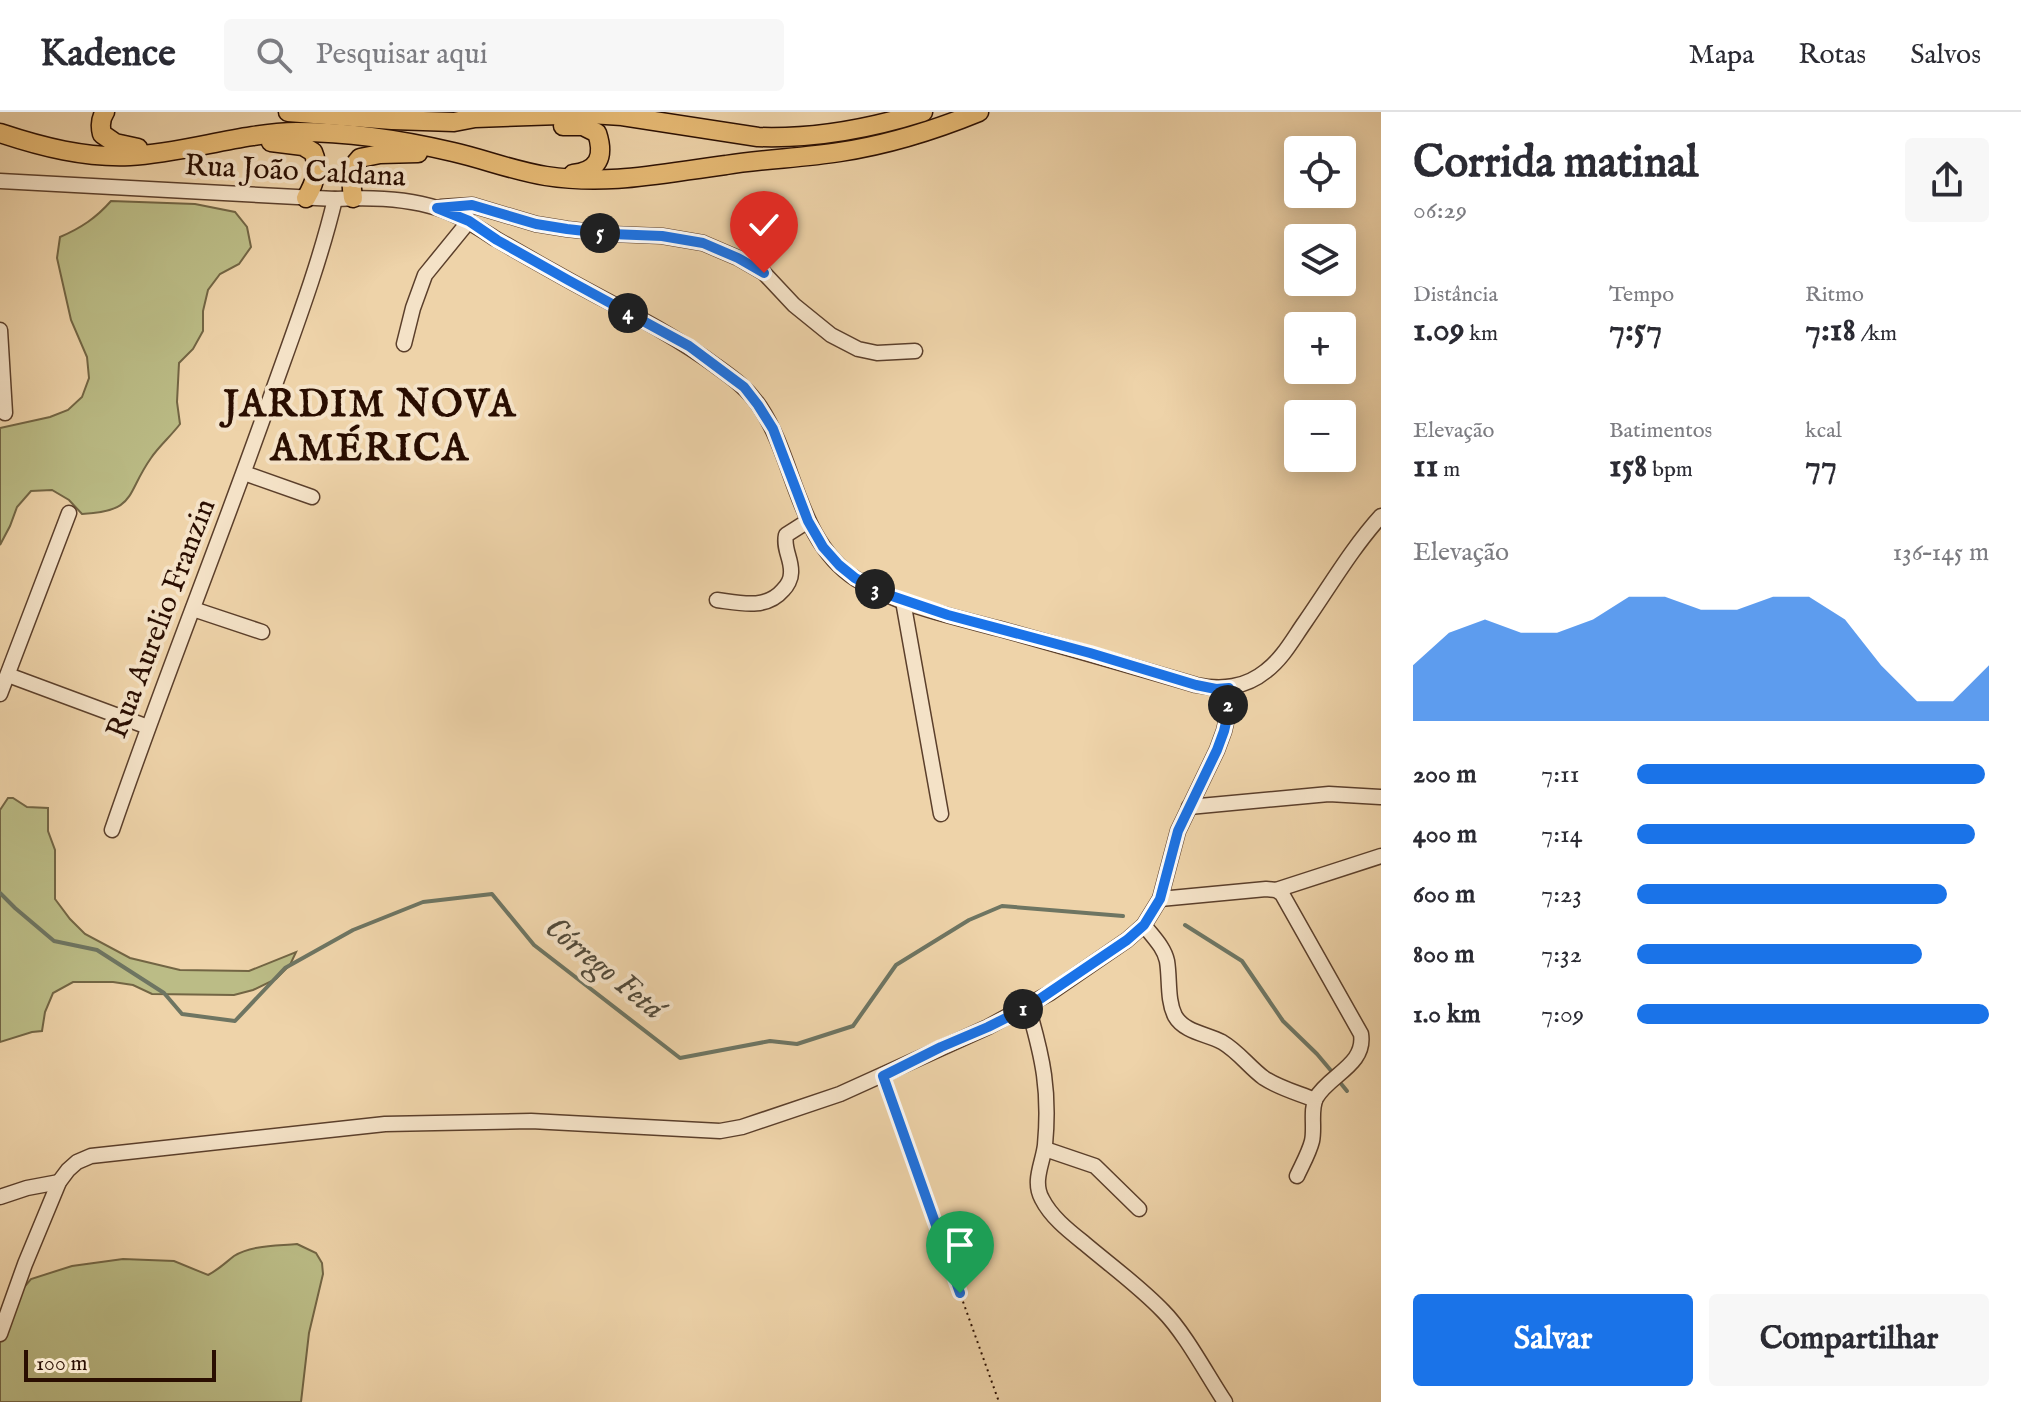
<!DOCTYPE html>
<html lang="pt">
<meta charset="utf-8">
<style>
body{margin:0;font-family:"IM FELL English",serif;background:#f7f7f7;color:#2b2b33;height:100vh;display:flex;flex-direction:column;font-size:30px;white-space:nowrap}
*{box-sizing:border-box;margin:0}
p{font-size:26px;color:#7c7c81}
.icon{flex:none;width:44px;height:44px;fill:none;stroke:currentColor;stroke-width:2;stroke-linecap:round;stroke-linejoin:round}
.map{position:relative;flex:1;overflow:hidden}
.sheet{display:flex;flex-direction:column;background:#fff;width:640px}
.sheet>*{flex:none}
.controls{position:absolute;left:1284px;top:24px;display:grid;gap:16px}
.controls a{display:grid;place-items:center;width:72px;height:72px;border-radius:8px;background:#fff;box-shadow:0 4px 20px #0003;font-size:40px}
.scale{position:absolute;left:24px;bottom:20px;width:192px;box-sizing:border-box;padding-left:8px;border:4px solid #2a0e01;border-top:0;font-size:22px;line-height:28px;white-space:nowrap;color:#2a0e01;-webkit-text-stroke:6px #f4e2c7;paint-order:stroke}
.pin{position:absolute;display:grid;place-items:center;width:68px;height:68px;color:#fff;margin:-82px -34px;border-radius:50% 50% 50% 0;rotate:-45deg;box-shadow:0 0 8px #0007}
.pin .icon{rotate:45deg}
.km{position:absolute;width:40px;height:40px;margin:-20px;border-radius:50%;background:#222;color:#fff;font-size:22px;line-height:40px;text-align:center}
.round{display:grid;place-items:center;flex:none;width:84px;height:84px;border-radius:8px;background:#f7f7f7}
.head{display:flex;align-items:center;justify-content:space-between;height:136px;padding:0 32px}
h1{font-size:44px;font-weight:700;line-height:60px}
.metrics{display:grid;grid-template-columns:repeat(3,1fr);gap:12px;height:136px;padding:8px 32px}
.metrics div{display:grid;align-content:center}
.metrics b{font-size:34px;font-weight:700}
.metrics small{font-size:22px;font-weight:400}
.metrics p{font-size:22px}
.chart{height:224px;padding:16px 32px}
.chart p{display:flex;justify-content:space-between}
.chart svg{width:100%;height:144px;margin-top:8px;fill:#1a73e8;opacity:.7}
.button{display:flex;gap:16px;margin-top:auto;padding:16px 32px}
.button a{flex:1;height:92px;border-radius:8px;background:#1a73e8;color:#fff;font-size:32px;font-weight:700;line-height:92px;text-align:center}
.button a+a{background:#f7f7f7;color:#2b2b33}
ul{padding:0 32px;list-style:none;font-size:26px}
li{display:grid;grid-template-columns:128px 96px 1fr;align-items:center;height:60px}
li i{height:20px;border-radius:10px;background:#1a73e8}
header{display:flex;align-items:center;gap:48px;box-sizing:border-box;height:112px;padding:0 40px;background:#fff;border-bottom:2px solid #e1e1e2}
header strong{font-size:38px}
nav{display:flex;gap:44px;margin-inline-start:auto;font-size:28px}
.search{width:560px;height:72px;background:#f7f7f7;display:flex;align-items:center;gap:20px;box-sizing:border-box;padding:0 28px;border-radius:8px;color:#7c7c81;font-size:30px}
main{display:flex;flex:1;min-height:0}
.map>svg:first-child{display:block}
</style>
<header>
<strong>Kadence</strong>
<div class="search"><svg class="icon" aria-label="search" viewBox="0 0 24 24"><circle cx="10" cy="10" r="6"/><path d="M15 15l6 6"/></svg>Pesquisar aqui</div>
<nav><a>Mapa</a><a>Rotas</a><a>Salvos</a></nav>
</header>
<main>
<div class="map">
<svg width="1381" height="1290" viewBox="0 0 1381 1290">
<rect width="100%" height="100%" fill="#eed3a9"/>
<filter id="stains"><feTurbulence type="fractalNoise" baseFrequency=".0025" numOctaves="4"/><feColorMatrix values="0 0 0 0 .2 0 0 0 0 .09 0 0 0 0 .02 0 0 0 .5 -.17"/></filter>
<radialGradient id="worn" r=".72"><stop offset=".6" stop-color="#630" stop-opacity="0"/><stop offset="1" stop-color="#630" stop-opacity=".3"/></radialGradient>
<g fill="#bbbc86" stroke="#726544" stroke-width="2">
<path d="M111 89 195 92 235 100 247 115 251 135 239 152 220 162 208 178 203 199V219L193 237 179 251 177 290 180 312C171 324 159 334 151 346 125 383 137 399 82 402L69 388 52 378 31 379 17 395 10 414 0 433V316L50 305 68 298 82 285 89 266 87 245 71 208 57 146 60 125C81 116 96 106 111 89Z"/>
<path d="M8 686H13L27 695 48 696V719L55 738V787L70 807 85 822 130 846 180 858 249 859 296 840 290 853 276 867 253 878 234 883 152 882 133 873 113 870H73L53 881 45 900 42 919 32 920 0 930V698Z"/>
<path d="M297 1132 316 1141 322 1151 323 1162 309 1221 301 1290H0V1225L19 1181 31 1167 72 1154 123 1147 174 1149 208 1163C218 1158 225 1151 234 1144 251 1133 277 1134 297 1132Z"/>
</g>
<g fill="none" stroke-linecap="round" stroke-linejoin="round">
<g stroke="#6e7562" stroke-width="4">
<path d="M0 781 15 796 54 829 97 838 164 881 182 902 235 909 285 856 353 818 423 790 492 782 534 833 680 946 770 929 797 932 853 914 896 853 969 808 1002 794 1123 804"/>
<path d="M1185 813 1242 849 1283 909 1317 942 1333 961"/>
<path d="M1338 968 1347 979"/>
</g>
<defs>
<g id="minor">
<path d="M0 69 335 87C368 85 406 86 437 96 459 103 477 115 496 127 515 138 534 149 554 160 608 191 666 217 716 254 733 266 748 277 760 295 796 349 797 429 856 467 899 494 955 505 1004 518 1068 536 1132 554 1196 573 1222 578 1245 576 1266 559 1283 546 1293 527 1305 510 1330 474 1352 436 1381 404"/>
<path d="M441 95 472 93 536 112 567 117 611 122 662 124 703 131 738 146 764 161 794 193 831 223 858 237 877 241 915 239"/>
<path d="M0 218 5 301"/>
<path d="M404 232 413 196 425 163 469 109"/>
<path d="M244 361 312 385"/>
<path d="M717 488C740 491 766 498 783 478 787 474 791 467 791 461 792 447 783 437 786 423L808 409"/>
<path d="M903 489 941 702"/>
<path d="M193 497 262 520"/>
<path d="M8 563 148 615"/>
<path d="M0 582 69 401"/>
<path d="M1189 695 1329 682 1380 685"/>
<path d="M112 718C162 572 220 429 271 284 294 219 319 154 335 87"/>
<path d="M1276 778 1381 744"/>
<path d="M1160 787 1266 777 1276 778 1282 782 1361 922C1366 953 1329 963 1316 986 1310 998 1315 1016 1312 1029 1309 1041 1302 1053 1297 1064"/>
<path d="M1144 813C1153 825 1164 835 1167 849 1170 867 1167 888 1175 904 1184 920 1207 922 1222 930 1239 940 1249 955 1264 966 1279 976 1298 981 1315 988"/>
<path d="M1028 895C1043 946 1050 979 1045 1033 1043 1051 1032 1069 1042 1087 1051 1105 1069 1119 1084 1131 1110 1153 1139 1174 1163 1199 1185 1221 1207 1263 1225 1290"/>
<path d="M1045 1037 1095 1054 1139 1097"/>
<path d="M0 1085 27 1076 59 1070"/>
<path d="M0 1222 25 1152 59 1070 68 1058 77 1050 91 1044 385 1012 531 1009 720 1019 742 1015 840 982 988 915 1050 881 1127 828 1144 813 1160 787 1178 719 1217 638 1224 619 1228 602 1229 576"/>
</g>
<g id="major">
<path d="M105 0C100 7 100 14 102 22L115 31 138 36"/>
<path d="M288 0 392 8 454 10 475 6 590 2 622 4 758 25C815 27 869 17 923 0"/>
<path d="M563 14H583L597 21C605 45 598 59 573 62"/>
<path d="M0 21C42 35 85 46 130 44 186 41 240 21 297 20 349 20 402 28 453 40 484 47 514 59 546 64 610 74 663 61 726 53 763 47 802 46 840 40 886 33 935 18 979 0"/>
<path d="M271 30 303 34 313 40C320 56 315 71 306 86"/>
<path d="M353 86C351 70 349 57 360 46L380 42 418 41"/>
</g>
</defs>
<use href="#minor" stroke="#5b3f2b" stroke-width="17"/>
<use href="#major" stroke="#2a0e01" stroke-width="21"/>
<path stroke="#2a0e01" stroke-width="2" stroke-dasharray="2 4" stroke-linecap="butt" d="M886 975 999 1290"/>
<use href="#minor" stroke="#f4e2c7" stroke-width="14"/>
<use href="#major" stroke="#e7ba74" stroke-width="18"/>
</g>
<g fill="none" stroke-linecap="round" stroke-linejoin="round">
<defs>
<path id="route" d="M764 161 738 146 703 131 662 124 611 122 567 117 536 112 472 93 437 96 469 109 497 128 568 168 689 234 744 275 758 293 773 317 808 409 823 435 839 453 855 466 883 481 948 503 1090 541 1196 573 1216 577 1229 576 1228 602 1224 619 1217 638 1178 719 1160 787 1144 813 1127 828 1028 895 988 915 941 935 883 964 960 1181"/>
</defs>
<use href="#route" stroke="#fff" stroke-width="16"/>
<use href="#route" stroke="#1a73e8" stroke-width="10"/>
</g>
<g text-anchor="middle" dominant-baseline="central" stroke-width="8" stroke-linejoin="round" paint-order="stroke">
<g font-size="30" fill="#2a0e01" stroke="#f4e2c7">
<text transform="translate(295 60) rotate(3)">Rua João Caldana</text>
<text transform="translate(162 507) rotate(-69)">Rua Aurelio Franzin</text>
</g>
<g font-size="32" font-style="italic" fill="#524a3a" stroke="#f4e2c7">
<text transform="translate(604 857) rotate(39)">Córrego Fetá</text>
</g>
<g font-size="38" font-weight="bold" letter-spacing="2" fill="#2a0e01" stroke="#f4e2c7">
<text x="370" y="294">JARDIM NOVA<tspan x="370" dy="44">AMÉRICA</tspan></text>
</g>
</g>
<rect width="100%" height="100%" filter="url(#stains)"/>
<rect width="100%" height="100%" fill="url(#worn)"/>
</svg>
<div class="controls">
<a><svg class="icon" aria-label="locate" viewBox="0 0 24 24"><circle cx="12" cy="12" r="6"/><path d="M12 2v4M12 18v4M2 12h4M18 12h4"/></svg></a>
<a><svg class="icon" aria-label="layers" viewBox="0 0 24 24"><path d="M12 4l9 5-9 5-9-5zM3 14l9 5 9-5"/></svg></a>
<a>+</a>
<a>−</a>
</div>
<div class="scale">100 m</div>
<div class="pin" style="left:960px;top:1181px;background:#1e9e55"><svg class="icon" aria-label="arrive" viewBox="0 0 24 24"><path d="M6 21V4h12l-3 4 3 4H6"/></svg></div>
<div class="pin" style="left:764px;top:161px;background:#d93025"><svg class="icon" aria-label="check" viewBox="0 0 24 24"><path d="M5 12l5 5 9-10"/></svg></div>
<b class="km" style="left:1023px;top:897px">1</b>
<b class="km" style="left:1228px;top:593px">2</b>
<b class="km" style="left:875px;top:477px">3</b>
<b class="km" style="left:628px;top:201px">4</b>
<b class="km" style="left:600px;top:121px">5</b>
</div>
<section class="sheet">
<div class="head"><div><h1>Corrida matinal</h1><p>06:29</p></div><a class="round"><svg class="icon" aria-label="share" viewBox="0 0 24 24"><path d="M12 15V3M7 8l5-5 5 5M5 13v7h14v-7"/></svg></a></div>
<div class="metrics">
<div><p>Distância</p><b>1.09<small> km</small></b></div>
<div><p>Tempo</p><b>7:57</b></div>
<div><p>Ritmo</p><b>7:18<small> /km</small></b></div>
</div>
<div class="metrics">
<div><p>Elevação</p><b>11<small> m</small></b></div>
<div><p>Batimentos</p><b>158<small> bpm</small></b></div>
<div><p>kcal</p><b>77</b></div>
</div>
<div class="chart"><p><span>Elevação</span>136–145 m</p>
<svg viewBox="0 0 160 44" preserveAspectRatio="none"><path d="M0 44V27L10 17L20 13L30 17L40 17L50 13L60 6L70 6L80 10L90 10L100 6L110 6L120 13L130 27L140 38L150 38L160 27V44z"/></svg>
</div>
<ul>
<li><b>200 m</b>7:11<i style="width:99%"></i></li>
<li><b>400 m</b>7:14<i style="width:96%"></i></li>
<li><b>600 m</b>7:23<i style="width:88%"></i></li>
<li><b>800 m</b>7:32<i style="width:81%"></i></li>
<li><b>1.0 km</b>7:09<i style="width:100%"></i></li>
</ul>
<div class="button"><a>Salvar</a><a>Compartilhar</a></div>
</section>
</main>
